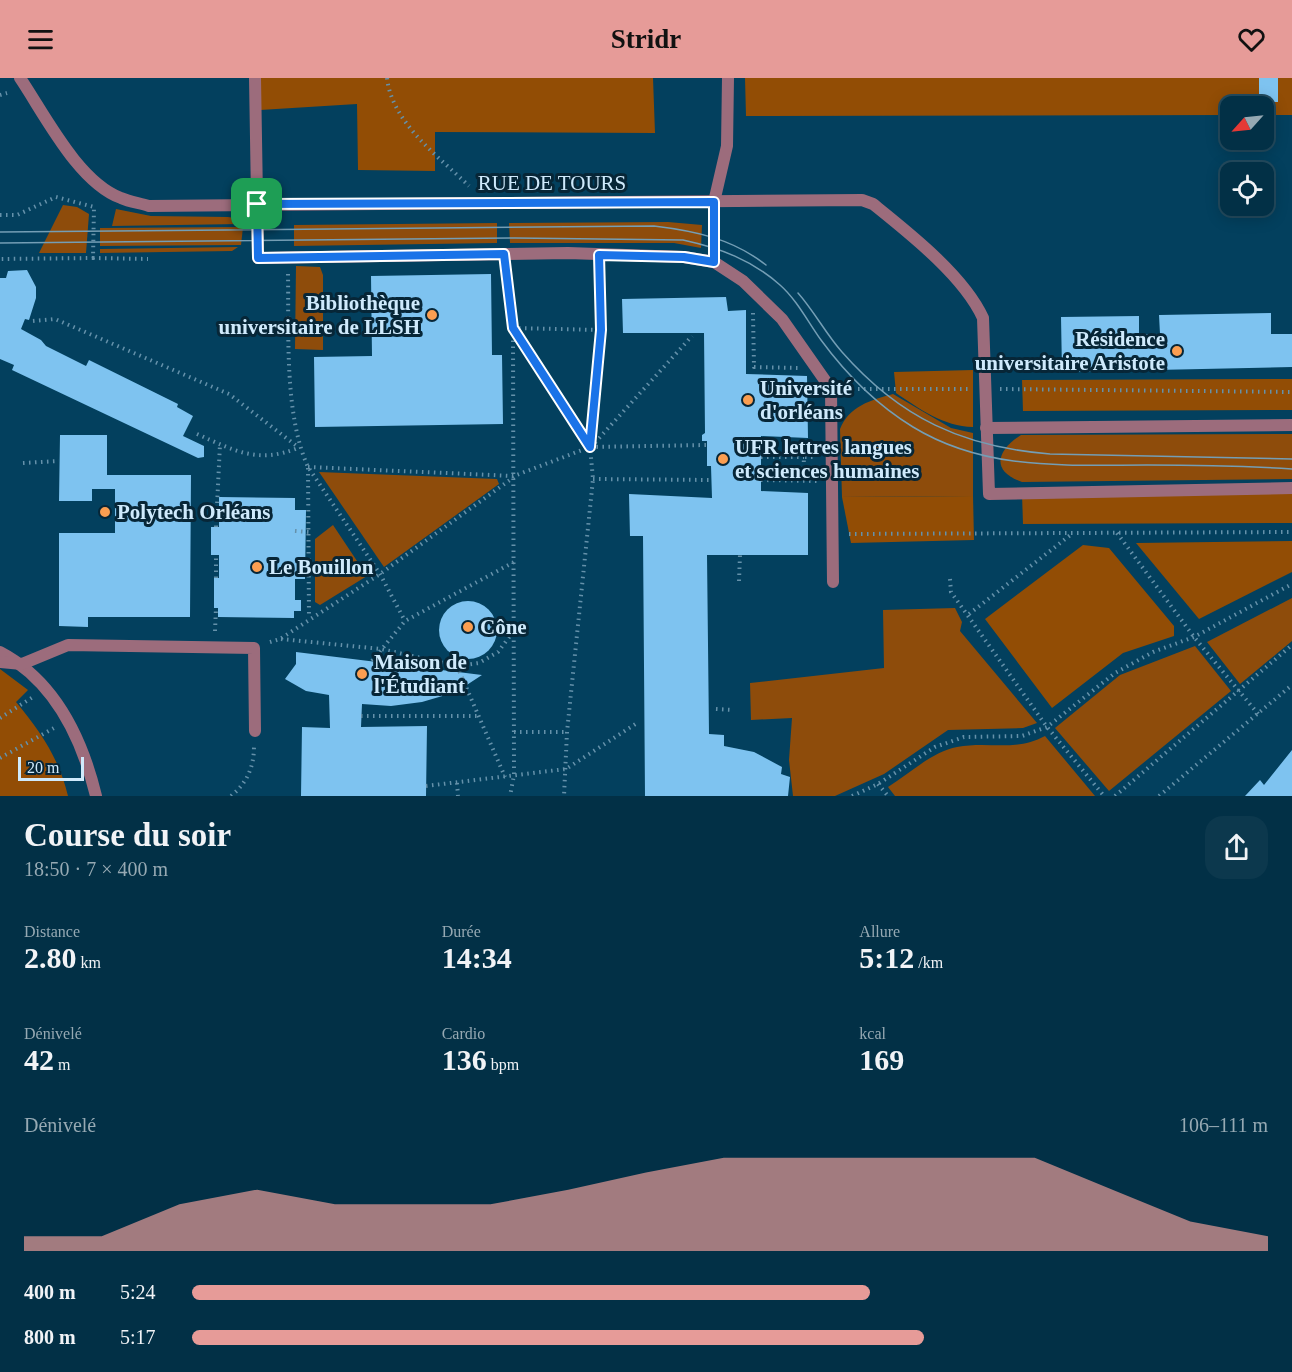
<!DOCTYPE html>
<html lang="fr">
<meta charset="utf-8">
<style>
body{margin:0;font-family:"Times New Roman",serif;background:#0c384d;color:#f1f3f6;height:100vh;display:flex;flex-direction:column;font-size:22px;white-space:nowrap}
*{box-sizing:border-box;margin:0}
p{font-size:20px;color:#96a9b3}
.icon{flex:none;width:33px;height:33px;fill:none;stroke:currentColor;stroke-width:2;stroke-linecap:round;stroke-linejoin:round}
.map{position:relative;height:718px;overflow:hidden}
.panel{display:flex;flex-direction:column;background:#023046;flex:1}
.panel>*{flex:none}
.needle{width:39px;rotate:243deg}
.tools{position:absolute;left:1220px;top:18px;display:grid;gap:12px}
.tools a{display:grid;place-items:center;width:54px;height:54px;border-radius:12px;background:#023046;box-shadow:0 3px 15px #0003,0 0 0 2px #234b5f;font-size:30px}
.scale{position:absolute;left:18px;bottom:15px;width:66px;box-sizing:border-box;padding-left:6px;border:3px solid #cfeafc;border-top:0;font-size:16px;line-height:21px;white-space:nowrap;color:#cfeafc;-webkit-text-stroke:4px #072637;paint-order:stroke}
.pin{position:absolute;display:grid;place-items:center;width:51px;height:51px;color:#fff;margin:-26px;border-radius:12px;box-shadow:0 3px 9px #0006}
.round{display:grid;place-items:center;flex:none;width:63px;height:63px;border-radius:18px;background:#0c384d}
.headline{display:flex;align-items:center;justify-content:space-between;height:102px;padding:0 24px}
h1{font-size:33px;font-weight:800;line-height:45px}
.figures{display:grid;grid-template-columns:repeat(3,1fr);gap:9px;height:102px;padding:6px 24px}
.figures div{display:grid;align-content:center}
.figures b{font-size:30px;font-weight:800}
.figures small{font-size:16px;font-weight:400}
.figures p{font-size:16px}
.chart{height:168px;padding:12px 24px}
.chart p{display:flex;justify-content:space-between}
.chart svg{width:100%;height:108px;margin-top:6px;fill:#e69b98;opacity:.7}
ul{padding:0 24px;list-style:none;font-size:20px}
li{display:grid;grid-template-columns:96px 72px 1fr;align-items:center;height:45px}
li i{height:15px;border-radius:8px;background:#e69b98}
header{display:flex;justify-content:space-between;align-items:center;height:78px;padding:0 24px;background:#e69b98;color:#111;font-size:27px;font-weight:800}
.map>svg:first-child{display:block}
</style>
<header><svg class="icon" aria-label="menu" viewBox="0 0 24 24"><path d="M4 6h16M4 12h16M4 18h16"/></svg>Stridr<svg class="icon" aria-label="heart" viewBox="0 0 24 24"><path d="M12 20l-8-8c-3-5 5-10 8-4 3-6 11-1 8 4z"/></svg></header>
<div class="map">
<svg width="1292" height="718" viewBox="0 0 1292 718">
<rect width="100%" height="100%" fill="#03405e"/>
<g fill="#8e4c0b">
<path d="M63 127 77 129 89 136 86 175H39Z"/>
<path d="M116 131 151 138 228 139 235 140 241 146 112 148Z"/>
<path d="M668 144 702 147 701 170 674 165H510L509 145Z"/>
<path d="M497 145V165L294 168V147Z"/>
<path d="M243 149 241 167 100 168V150Z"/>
<path d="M238 169 232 173 100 175V171Z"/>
<path d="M296 188 320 189 323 197V272L295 271Z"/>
<path d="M893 316 951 350 973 355V418L842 419 840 351C849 328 871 322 893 316Z"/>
<path d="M1292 356V401L1022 404C990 393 997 372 1021 357Z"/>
<path d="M319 394 497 401 499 406 384 489Z"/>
<path d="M333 447 367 498 320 527 315 524V461Z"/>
<path d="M1292 520V563L1240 606 1207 564Z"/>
<path d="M955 530 962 544 960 553 1037 645 1023 650 948 652 884 696 835 718H793L789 682 792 640 751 642 750 605 884 590 883 532Z"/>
<path d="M1195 568 1231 613 1109 713 1055 650 1120 597Z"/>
<path d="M1045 658 1095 718H895L888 709C909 696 933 673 957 669 988 663 1016 674 1045 658Z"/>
</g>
<g fill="#924d05">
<path d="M258 0H653L655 55 435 54V93L358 92 357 26 260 32Z"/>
<path d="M745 0H1292V37H1263V28H1230V37L746 38Z"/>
<path d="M973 292V349C943 348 921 332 896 315L894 294Z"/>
<path d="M1292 301V332L1023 333 1022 302Z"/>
<path d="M1292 415V445L1023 446 1022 416Z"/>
<path d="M973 418 974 462 851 465 842 419Z"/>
<path d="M1292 463V494L1199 541 1136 465Z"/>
<path d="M1083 467 1109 470 1174 548V558L1123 575 1052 630 985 541Z"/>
<path d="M0 591 28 612 16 624C40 653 59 680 68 718H0Z"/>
</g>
<g fill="#7ec3f0">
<rect x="1259" y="0" width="19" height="24"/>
<path d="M27 192 36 209V220L29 242 25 241 21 251 41 262 46 268 86 288 89 282 178 326 177 329 193 338 183 358 204 368V379L198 380 12 292 14 287 0 281V200H6L8 193Z"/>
<path d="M491 196 492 277H502L503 346 315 349 314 279 372 278 371 198Z"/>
<path d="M726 219 728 233 746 232V296L807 298 808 360 761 358V413L808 415V477H707L709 656 724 657V668L754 674 782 689 781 696 790 699 788 718H645L643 458H630L629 416 712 420 711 388H707V363H702V357L705 355 704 255H623L622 221Z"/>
<path d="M1271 235V256H1292V289L1062 294 1061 239 1139 238V256H1160L1159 237Z"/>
<path d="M60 357H107V397H191L190 539H88V549L59 548V455H115V411H92V423H59Z"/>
<path d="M219 419 295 420V432H306L305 501H295V522H301V533H294V540L218 539V530H214V500H219V477H211V449H219Z"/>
<circle cx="468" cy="552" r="29"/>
<path d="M296 574 482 597 456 614 422 624 391 628 362 626 361 649 427 648 426 718H301L302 649 330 650 329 617 306 613 285 601 296 586Z"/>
<path d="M1292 672V718H1245L1260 702 1264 707Z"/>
</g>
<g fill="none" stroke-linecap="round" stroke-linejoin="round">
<g stroke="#6591aa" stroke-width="4" stroke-dasharray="1.5 4.5" stroke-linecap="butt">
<path d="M387 0C392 45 438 78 469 108"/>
<path d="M0 17 7 15"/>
<path d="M0 137H17L56 119 94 129 93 180 0 181"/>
<path d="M93 180 148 181"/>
<path d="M506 191 513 250 514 697 510 718"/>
<path d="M599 193 601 252"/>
<path d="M288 196C289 254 284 336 308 389L380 496 405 543"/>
<path d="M753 235 754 289 798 290"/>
<path d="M33 243 55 241 229 316 298 369"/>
<path d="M513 250 601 252 590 369 593 401 567 654 564 718"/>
<path d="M514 252 590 369"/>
<path d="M846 311H971"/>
<path d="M1000 311 1292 314"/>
<path d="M197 356C235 373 258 386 298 370"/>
<path d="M591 369 692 258"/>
<path d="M761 379H804"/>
<path d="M23 385 59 383"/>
<path d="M308 389 514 398 590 369 707 367"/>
<path d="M308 390 309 540"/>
<path d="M593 401 711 402"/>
<path d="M761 402 817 403"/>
<path d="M803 402 804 379H816"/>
<path d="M216 449 220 366"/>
<path d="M295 453 309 454"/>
<path d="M1117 455 1194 559 1259 637"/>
<path d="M849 456 1292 454"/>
<path d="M216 500V477"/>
<path d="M950 501 951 514 1047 649 1104 718"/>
<path d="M739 503 740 477"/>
<path d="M969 536 1073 455"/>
<path d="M215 553 216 530"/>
<path d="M281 561 381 571 457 588 479 585 498 574 513 554"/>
<path d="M270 564 280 561 380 496 514 399"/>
<path d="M372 583 405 543 514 484"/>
<path d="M457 588 505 699"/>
<path d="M716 631 733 632"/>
<path d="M361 638H478"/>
<path d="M0 640 33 619"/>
<path d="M514 654H567"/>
<path d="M0 680 54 650"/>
<path d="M457 705 458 718"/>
<path d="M878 706 888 718"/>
<path d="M426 708 566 691 637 645"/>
<path d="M231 718C247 705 254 689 254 668"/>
<path d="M852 718 878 706 935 669 964 659 1022 658 1047 649 1115 595 1153 574 1194 559 1292 506"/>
<path d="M1115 718 1292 567"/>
<path d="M1159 718 1292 607"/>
</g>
<g stroke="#9c6c7c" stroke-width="12">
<path d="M255 0 258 180 568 175 684 179 714 184 743 203 782 241 831 311 833 504"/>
<path d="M714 184V124L727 68 728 0"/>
<path d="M0 574C55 603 82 660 96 718"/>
<path d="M0 584 22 586 68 567 254 570 255 653"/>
</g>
<g stroke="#9c6c7c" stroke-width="12">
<path d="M20 0C45 37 78 104 121 120 130 124 140 125 149 128L862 122 873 126C909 155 964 198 983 240L989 416 1292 410"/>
<path d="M986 350 1292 347"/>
</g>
<g stroke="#749eb5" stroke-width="1.5">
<path d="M0 154 654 148C696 153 733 161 766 187"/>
<path d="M0 165 515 160 683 162C720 170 752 182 780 207 797 222 808 244 821 262 846 296 877 327 913 349 985 393 1065 387 1147 387 1195 387 1244 388 1292 391"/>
<path d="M798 215C814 233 826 256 842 274 900 340 963 369 1050 376L1292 381"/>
</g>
</g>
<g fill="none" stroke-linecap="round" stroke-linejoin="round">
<defs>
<path id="route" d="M714 124V184L684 179 599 177 601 252 590 369 513 250 504 176 258 180 257 126Z"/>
</defs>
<use href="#route" stroke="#fff" stroke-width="12"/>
<use href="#route" stroke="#1a73e8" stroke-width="8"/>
</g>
<g fill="#fb9e51" stroke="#072637" stroke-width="2">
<circle cx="432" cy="237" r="6"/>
<circle cx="1177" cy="273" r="6"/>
<circle cx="748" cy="322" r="6"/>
<circle cx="723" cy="381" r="6"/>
<circle cx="105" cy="434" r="6"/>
<circle cx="257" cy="489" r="6"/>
<circle cx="468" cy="549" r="6"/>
<circle cx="362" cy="596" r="6"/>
</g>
<g text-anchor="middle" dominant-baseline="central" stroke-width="6" stroke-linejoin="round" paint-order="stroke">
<g font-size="21" fill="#cfeafc" stroke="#072637">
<text x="552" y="105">RUE DE TOURS</text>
</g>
<g font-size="21" font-weight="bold" fill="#cfeafc" stroke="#072637" text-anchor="start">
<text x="420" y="225" text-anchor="end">Bibliothèque<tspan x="420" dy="24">universitaire de LLSH</tspan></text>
<text x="1165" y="261" text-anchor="end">Résidence<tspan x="1165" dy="24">universitaire Aristote</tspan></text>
<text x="760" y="310">Université<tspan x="760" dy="24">d'orléans</tspan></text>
<text x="735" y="369">UFR lettres langues<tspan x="735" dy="24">et sciences humaines</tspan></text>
<text x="117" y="434">Polytech Orléans</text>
<text x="269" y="489">Le Bouillon</text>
<text x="480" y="549">Cône</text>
<text x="374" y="584">Maison de<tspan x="374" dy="24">l'Étudiant</tspan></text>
</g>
</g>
</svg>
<div class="tools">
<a><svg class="needle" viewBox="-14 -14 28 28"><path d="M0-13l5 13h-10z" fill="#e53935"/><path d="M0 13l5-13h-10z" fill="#96a9b3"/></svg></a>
<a><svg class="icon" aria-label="locate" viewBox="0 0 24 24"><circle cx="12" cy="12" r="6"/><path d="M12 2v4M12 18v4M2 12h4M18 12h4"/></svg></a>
</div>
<div class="scale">20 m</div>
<div class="pin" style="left:257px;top:126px;background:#1e9e55"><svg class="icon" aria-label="arrive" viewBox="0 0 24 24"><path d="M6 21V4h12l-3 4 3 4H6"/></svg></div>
</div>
<section class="panel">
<div class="headline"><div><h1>Course du soir</h1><p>18:50 · 7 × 400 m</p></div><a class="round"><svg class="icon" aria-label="share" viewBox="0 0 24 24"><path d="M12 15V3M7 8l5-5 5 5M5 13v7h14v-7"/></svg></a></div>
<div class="figures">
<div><p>Distance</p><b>2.80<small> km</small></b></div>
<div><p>Durée</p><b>14:34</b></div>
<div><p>Allure</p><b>5:12<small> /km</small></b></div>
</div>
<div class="figures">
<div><p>Dénivelé</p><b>42<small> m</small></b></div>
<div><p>Cardio</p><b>136<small> bpm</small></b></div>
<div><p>kcal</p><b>169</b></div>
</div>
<div class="chart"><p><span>Dénivelé</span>106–111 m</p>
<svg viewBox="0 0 160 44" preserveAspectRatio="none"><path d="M0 44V38L10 38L20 25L30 19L40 25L50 25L60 25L70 19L80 12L90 6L100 6L110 6L120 6L130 6L140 19L150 32L160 38V44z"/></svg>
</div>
<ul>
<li><b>400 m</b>5:24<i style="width:63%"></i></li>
<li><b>800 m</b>5:17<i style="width:68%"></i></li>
</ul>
</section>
